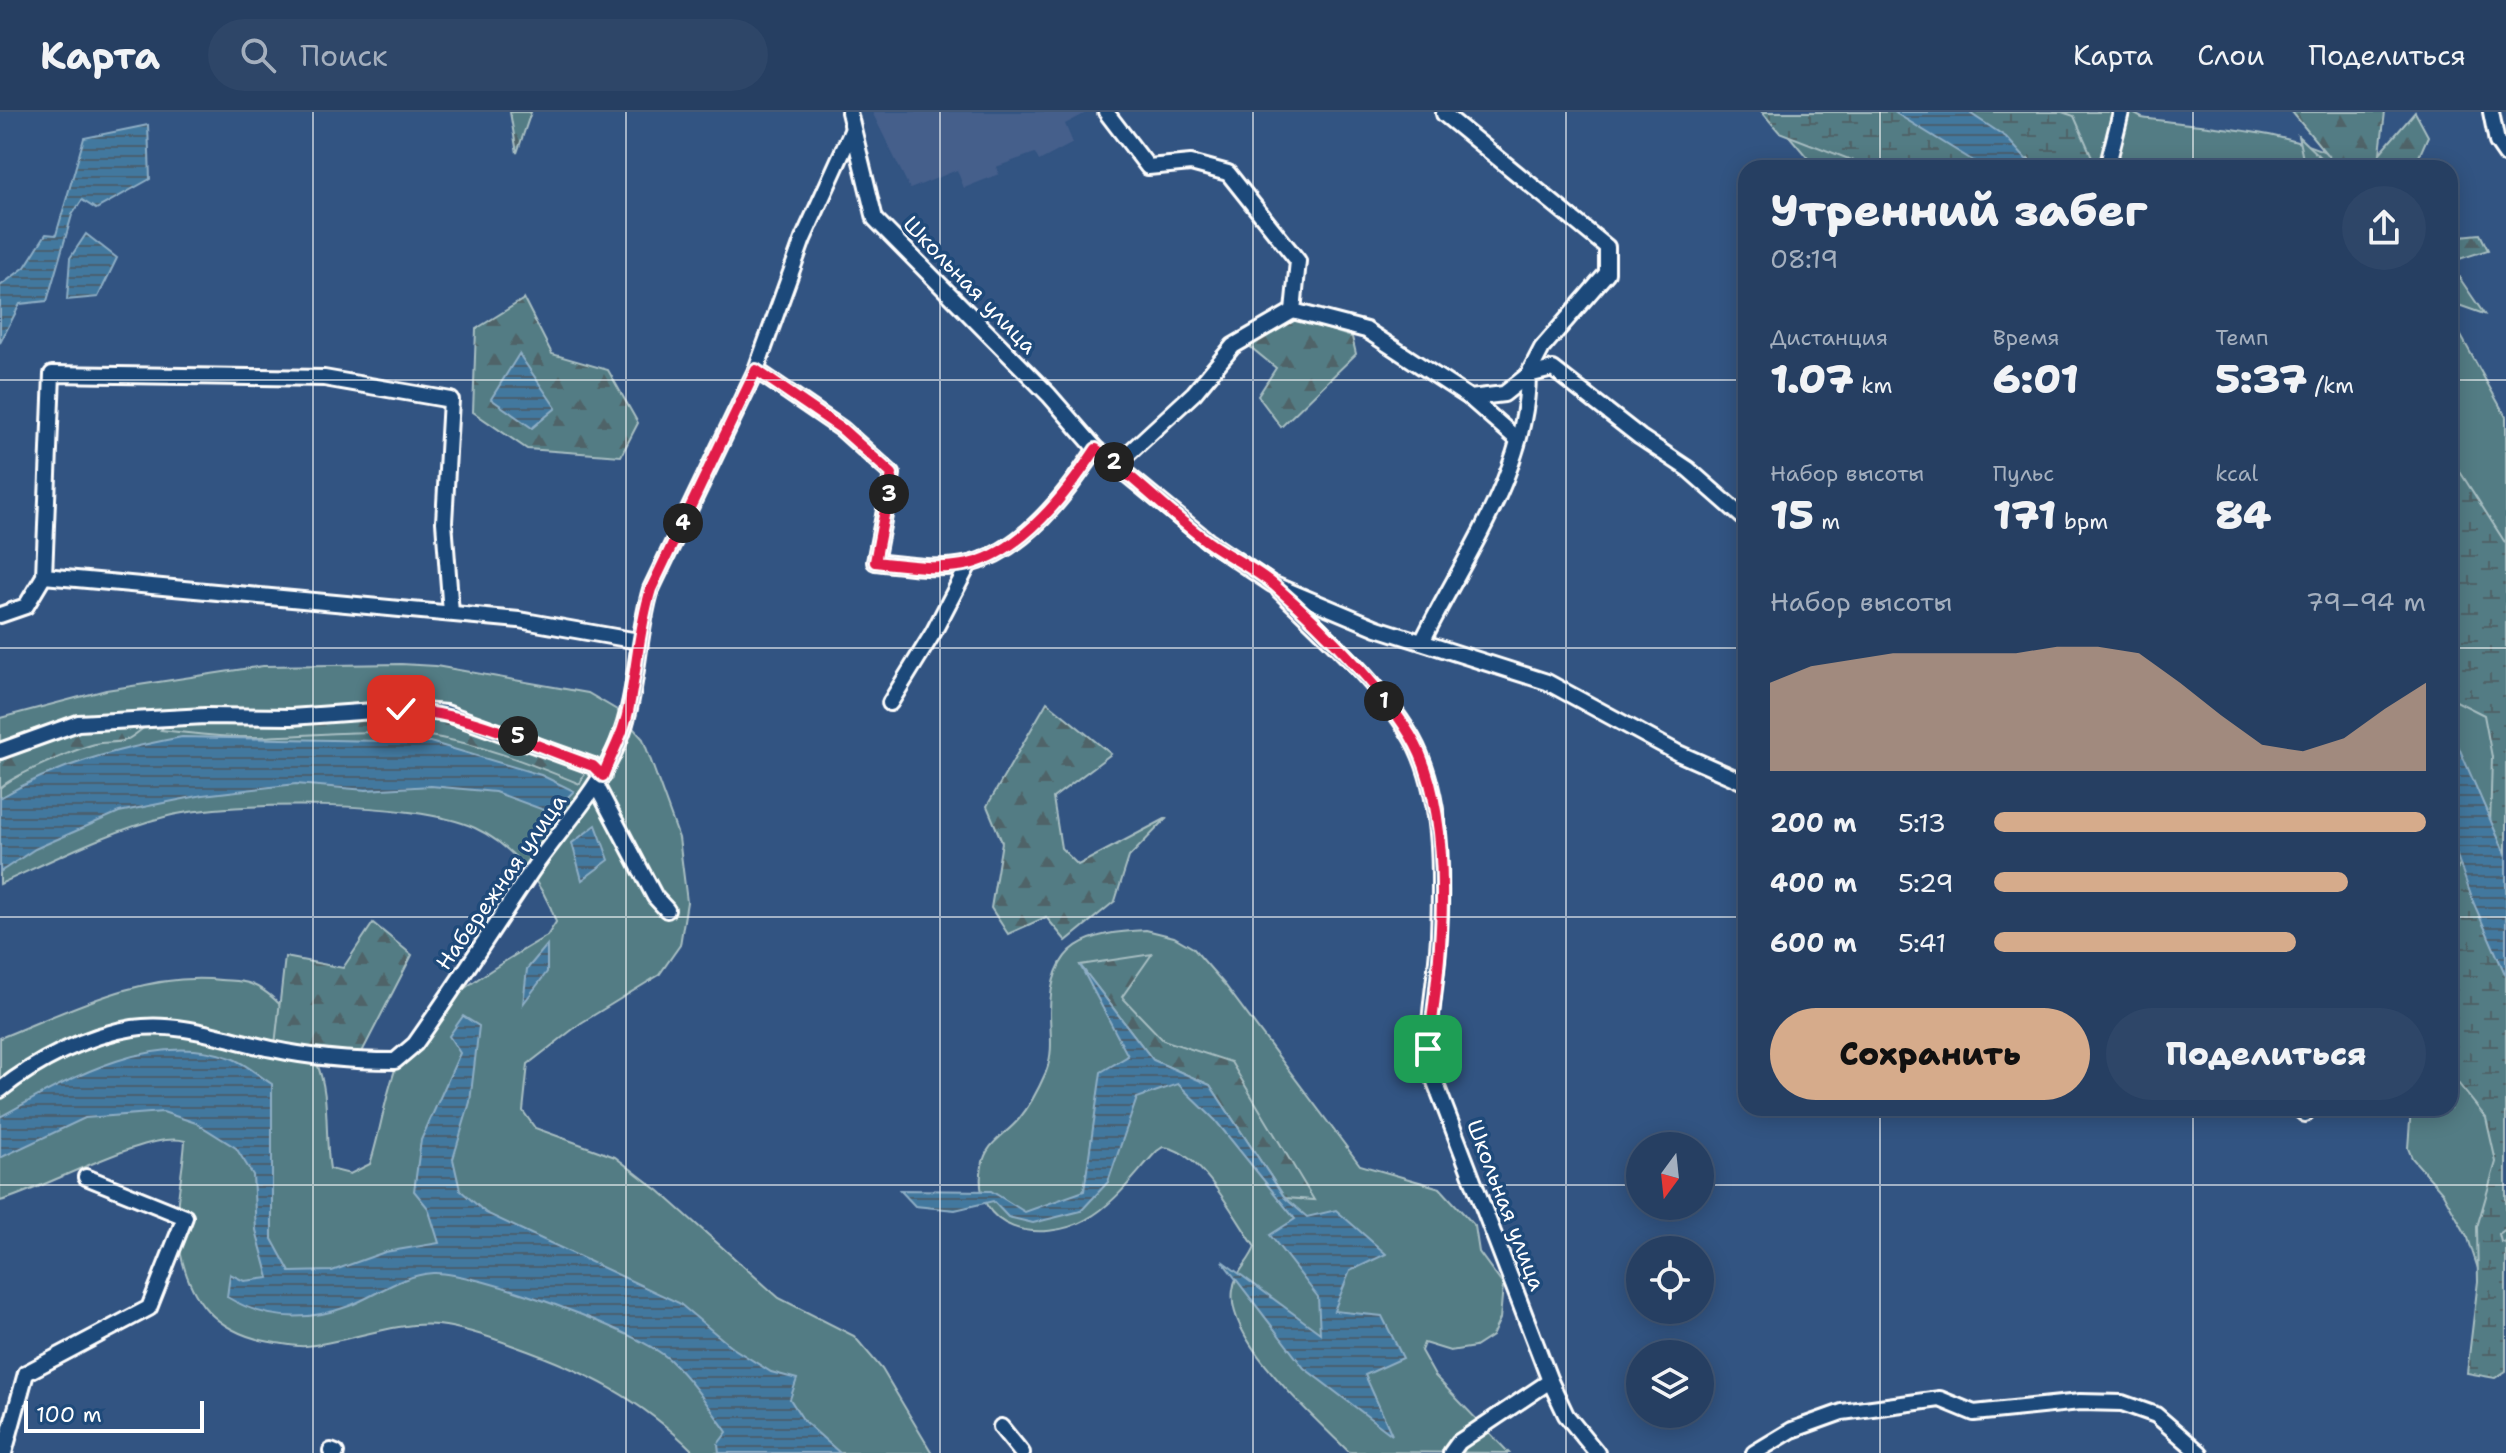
<!DOCTYPE html>
<html lang="ru">
<meta charset="utf-8">
<style>
body{margin:0;font-family:"Shantell Sans",sans-serif;background:#2e4668;color:#f1f3f6;height:100vh;display:flex;flex-direction:column;font-size:30px;white-space:nowrap}
*{box-sizing:border-box;margin:0}
p{font-size:26px;color:#a4afbe}
.icon{flex:none;width:44px;height:44px;fill:none;stroke:currentColor;stroke-width:2;stroke-linecap:round;stroke-linejoin:round}
.map{position:relative;flex:1;overflow:hidden}
.drawer{position:absolute;left:1738px;top:48px;width:720px;height:956px;display:flex;flex-direction:column;background:#263f62;border-radius:24px;box-shadow:0 4px 20px #0003,0 0 0 2px #425877}
.drawer>*{flex:none}
.needle{width:52px;rotate:195deg}
.tools{position:absolute;left:1626px;top:1020px;display:grid;gap:16px}
.tools a{display:grid;place-items:center;width:88px;height:88px;border-radius:50%;background:#263f62;box-shadow:0 4px 20px #0003,0 0 0 2px #425877;font-size:40px}
.scale{position:absolute;left:24px;bottom:20px;width:180px;box-sizing:border-box;padding-left:8px;border:4px solid #fff;border-top:0;font-size:22px;line-height:28px;white-space:nowrap;color:#fff;-webkit-text-stroke:6px #1f4a7a;paint-order:stroke}
.pin{position:absolute;display:grid;place-items:center;width:68px;height:68px;color:#fff;margin:-34px;border-radius:16px;box-shadow:0 4px 12px #0006}
.km{position:absolute;width:40px;height:40px;margin:-20px;border-radius:50%;background:#222;color:#fff;font-size:22px;line-height:40px;text-align:center}
.round{display:grid;place-items:center;flex:none;width:84px;height:84px;border-radius:42px;background:#2e4668}
.overview{display:flex;align-items:center;justify-content:space-between;height:136px;padding:0 32px}
h1{font-size:44px;font-weight:800;line-height:60px}
.figures{display:grid;grid-template-columns:repeat(3,1fr);gap:12px;height:136px;padding:8px 32px}
.figures div{display:grid;align-content:center}
.figures b{font-size:40px;font-weight:800}
.figures small{font-size:22px;font-weight:400}
.figures p{font-size:22px}
.chart{height:224px;padding:16px 32px}
.chart p{display:flex;justify-content:space-between}
.chart svg{width:100%;height:144px;margin-top:8px;fill:#d6ab8b;opacity:.7}
.cta{display:flex;gap:16px;margin-top:auto;padding:16px 32px}
.cta a{flex:1;height:92px;border-radius:48px;background:#d6ab8b;color:#111;font-size:32px;font-weight:800;line-height:92px;text-align:center}
.cta a+a{background:#2e4668;color:#f1f3f6}
ul{padding:0 32px;list-style:none;font-size:26px}
li{display:grid;grid-template-columns:128px 96px 1fr;align-items:center;height:60px}
li i{height:20px;border-radius:10px;background:#d6ab8b}
header{display:flex;align-items:center;gap:48px;box-sizing:border-box;height:112px;padding:0 40px;background:#263f62;border-bottom:2px solid #425877}
header strong{font-size:38px}
nav{display:flex;gap:44px;margin-inline-start:auto;font-size:28px}
.search{width:560px;height:72px;background:#2e4668;display:flex;align-items:center;gap:20px;box-sizing:border-box;padding:0 28px;border-radius:44px;color:#a4afbe;font-size:30px}
.map>svg:first-child{display:block}
</style>
<header>
<strong>Карта</strong>
<div class="search"><svg class="icon" aria-label="search" viewBox="0 0 24 24"><circle cx="10" cy="10" r="6"/><path d="M15 15l6 6"/></svg>Поиск</div>
<nav><a>Карта</a><a>Слои</a><a>Поделиться</a></nav>
</header>
<div class="map">
<svg width="2506" height="1341" viewBox="0 0 2506 1341">
<defs>
<pattern id="forest-firs" width="22" height="20" patternUnits="userSpaceOnUse" patternTransform="scale(2)"><rect width="22" height="20" fill="#527c84"/><path d="M5 1l3.5 6h-7zM16 11l3.5 6h-7z" fill="#4f6468"/></pattern>
<pattern id="wetland-marsh" width="20" height="14" patternUnits="userSpaceOnUse" patternTransform="scale(2)"><rect width="20" height="14" fill="#527c84"/><path d="M1 5h8M5 5V1M11 12h8M15 12V8" fill="none" stroke="#4f6468"/></pattern>
<pattern id="water-rules" width="6" height="5" patternUnits="userSpaceOnUse" patternTransform="scale(2)"><rect width="6" height="5" fill="#42789e"/><path d="M0 2.5h6" fill="none" stroke="#486071"/></pattern>
</defs>
<rect width="100%" height="100%" fill="#325482"/>
<filter id="ink" filterUnits="userSpaceOnUse"><feTurbulence type="fractalNoise" baseFrequency=".0125" numOctaves="2"/><feDisplacementMap in="SourceGraphic" scale="16" xChannelSelector="R" yChannelSelector="G"/><feConvolveMatrix kernelMatrix="1 2 1 2 8 2 1 2 1" color-interpolation-filters="sRGB"/></filter>
<g filter="url(#ink)">
<path fill="#455f8b" d="M872 0H1088L1065 12 1073 31 1039 49 1035 41 996 55 999 62 964 76 957 58 910 77Z"/>
<g fill="#527c84" stroke="#a8bec2" stroke-width="2">
<path d="M1769 0H2131L2142 6C2214 17 2293 16 2357 56H1816Z"/>
<path d="M2450 204 2506 305V1185L2481 1166 2468 1126 2443 1081 2412 1046 2408 1036 2411 996H2450Z"/>
<path d="M401 552 436 554 588 581 617 598 643 627 679 726 687 790 680 833 659 863 581 911 528 952 523 999 535 1016 615 1045 659 1079 779 1186 854 1224 882 1257 932 1341H695C640 1286 587 1260 514 1234 490 1225 464 1216 438 1213 394 1209 350 1230 306 1234 297 1235 286 1232 276 1231 215 1222 186 1187 178 1126 174 1093 183 1062 185 1029 150 1017 42 1078 0 1089V926C70 898 144 859 221 868 230 869 242 868 251 872 281 884 303 921 316 949 331 984 324 1021 330 1057L350 1062 370 1052C381 1019 386 976 400 945 423 896 501 851 547 824L556 810C544 772 512 733 475 716 416 688 233 689 168 704 109 719 55 747 0 772V606L106 578 263 554Z"/>
<path d="M1146 818 1174 825 1193 836 1225 873 1360 1053 1440 1076 1475 1114 1479 1140 1503 1173 1500 1207 1492 1224 1475 1235 1450 1239 1424 1231 1421 1239 1435 1264 1509 1341 1349 1340C1315 1306 1225 1228 1233 1178 1235 1160 1249 1151 1255 1135 1235 1106 1200 1037 1163 1035L1157 1039C1135 1062 1115 1092 1087 1107 1041 1133 970 1119 982 1054 986 1030 1005 1024 1019 1007 1030 994 1039 976 1046 960 1054 939 1050 921 1050 900 1050 830 1088 821 1146 818Z"/>
</g>
<g fill="url(#forest-firs)" stroke="#a8bec2" stroke-width="2">
<path d="M510 0H531L517 41Z"/>
<path d="M2292 0H2385L2380 41 2415 0 2428 24 2414 56H2338Z"/>
<path d="M2480 122 2488 138 2450 150V125Z"/>
<path d="M2450 152 2484 202 2450 190Z"/>
<path d="M524 187 552 242 608 258 638 311 621 344 527 337 473 300 476 217Z"/>
<path d="M1290 205 1352 225 1356 242 1281 315 1258 284 1276 256 1248 233Z"/>
<path d="M1047 590 1111 642 1053 686 1061 736 1078 753 1167 706 1129 745 1115 789 1066 829 1046 805 1008 822 991 796 1002 730 987 694Z"/>
<path d="M426 605C482 615 535 635 585 660L580 672C529 651 479 631 423 623 367 616 309 624 252 625 222 626 191 621 161 618L169 608Z"/>
<path d="M156 606C147 612 136 624 126 628 117 632 104 629 95 632 76 637 12 664 0 676V649C50 615 97 614 156 606Z"/>
<path d="M373 811 412 843 361 942 275 933 285 845 343 856Z"/>
<path d="M1152 842 1122 885 1163 928 1231 950 1314 1088 1285 1086 1210 973 1153 948 1080 853Z"/>
</g>
<g fill="url(#wetland-marsh)" stroke="#a8bec2" stroke-width="2">
<path d="M1762 0H1939L1950 7 1974 0H2062L2074 4 2097 56H2032L2029 47 1983 56H1872L1779 20Z"/>
<path d="M2298 24 2328 53 2330 56H2305Z"/>
<path d="M2450 344 2506 432V1117L2499 1122 2501 1130 2506 1131V1259L2495 1266 2467 1261 2478 1169 2477 1115 2496 1050 2486 1006 2450 961V766L2490 715 2492 645 2484 603 2450 586Z"/>
</g>
<g fill="url(#water-rules)" stroke="#8eaec5" stroke-width="2">
<path d="M1894 0H1968L2006 25 2034 56H1985Z"/>
<path d="M148 13 150 67 96 97 82 88 72 103 47 189 20 192 0 231V174L25 155 46 122 56 123 84 26Z"/>
<path d="M86 122 117 146 98 185 67 188 70 146Z"/>
<path d="M519 242 556 296 532 316 491 287Z"/>
<path d="M2450 615 2506 744V864L2474 792 2450 724Z"/>
<path d="M182 625 430 630 541 663 574 679 552 701 495 680 431 674 366 678 296 672 203 683 119 700 35 737 0 760V686C57 652 118 637 182 625Z"/>
<path d="M596 713 609 748 582 768 572 731Z"/>
<path d="M547 833V860L523 892 527 857Z"/>
<path d="M1080 853 1153 948 1210 973 1285 1086 1307 1105 1336 1098 1386 1142 1350 1159 1334 1199 1382 1204 1403 1246 1365 1263 1392 1323 1304 1256 1222 1149 1320 1221 1318 1185 1270 1123 1295 1107 1215 1008 1178 972 1137 986 1108 1070 1081 1099 1033 1111 1008 1105 993 1089 955 1098 915 1094 900 1078 991 1079 1025 1100 1084 1079 1101 960 1128 944Z"/>
<path d="M463 904 479 914 470 990 453 1047 460 1078 486 1101 679 1191 733 1236 771 1260 797 1267 790 1287 804 1309 840 1341H719L718 1332 727 1320C709 1295 692 1269 670 1248 641 1220 475 1159 433 1161 401 1163 377 1183 349 1194 307 1210 265 1208 227 1185L230 1162 244 1169 269 1166 256 1118 253 1063 236 1036 196 1011 163 1000 85 1006 0 1046V1005C67 968 152 917 231 946 245 951 259 964 272 972V1127L290 1160 332 1159 385 1140 439 1131 428 1096 414 1079 421 1028 460 941 449 924Z"/>
</g>
<g fill="none" stroke-linecap="round" stroke-linejoin="round">
<defs>
<g id="street">
<path d="M849 0 875 107 1049 283 1096 337 1208 429 1272 472 1377 516 1547 570 1678 641 1746 671"/>
<path d="M1106 0 1148 55 1191 51 1228 61 1298 149 1293 199 1366 218 1470 286 1504 282 1528 263 1542 236 1607 161V135L1444 2"/>
<path d="M2491 0 2497 30 2506 43"/>
<path d="M2107 56 2121 0"/>
<path d="M756 258 842 317 892 362 875 450C905 453 938 459 969 452 1024 439 1067 381 1096 337"/>
<path d="M1470 286 1518 328"/>
<path d="M1117 352 1194 281 1233 234 1293 199"/>
<path d="M44 464 519 508 638 529"/>
<path d="M1279 478C1323 521 1397 587 1420 643 1443 698 1441 765 1439 823 1437 869 1424 917 1432 962L1550 1269 1566 1303 1597 1341"/>
<path d="M0 503 26 494 44 464 52 262 324 266 451 288 444 410 451 501"/>
<path d="M1422 530C1463 446 1527 360 1528 263L1553 257 1640 325 1688 357 1746 408"/>
<path d="M890 591 933 521 969 452"/>
<path d="M0 639 78 611 205 604 291 605 401 597 446 601 593 654 603 664"/>
<path d="M596 673 655 785 667 798"/>
<path d="M0 978C36 949 87 923 133 916 179 909 228 928 272 937 313 946 354 949 395 949L415 932C457 873 496 811 537 751 565 712 600 675 618 631 638 584 636 527 651 477L756 258 803 127 852 19"/>
<path d="M2298 996 2305 1002"/>
<path d="M1001 1315 1022 1341"/>
<path d="M331 1339 336 1341"/>
<path d="M4 1341 26 1261 149 1196 185 1105 86 1065"/>
<path d="M1451 1341 1459 1330 1550 1269"/>
<path d="M1754 1341 1792 1318 1842 1300 1940 1287 1974 1301 2080 1290 2122 1291 2156 1303 2200 1341"/>
</g>
</defs>
<use href="#street" stroke="#fff" stroke-width="20"/>
<use href="#street" stroke="#1f4a7a" stroke-width="14"/>
</g>
</g>
<g fill="none" stroke-linecap="round" stroke-linejoin="round" filter="url(#ink)">
<defs>
<path id="route" d="M401 597C477 603 523 630 593 654L603 664C612 640 625 619 629 594 637 554 639 516 651 477L756 258 842 317 892 362 875 450C905 453 938 459 969 452 1023 439 1067 381 1096 337 1135 366 1169 401 1208 430 1229 445 1254 456 1274 473 1318 511 1397 589 1420 642 1455 725 1441 851 1428 937"/>
</defs>
<use href="#route" stroke="#fff" stroke-width="16"/>
<use href="#route" stroke="#e11d48" stroke-width="10"/>
</g>
<path fill="none" stroke="#fff" stroke-width="2" stroke-opacity="0.55" d="M313 0V1341M626 0V1341M940 0V1341M1253 0V1341M1566 0V1341M1880 0V56M2193 0V56M0 268H1746M2450 268H2506M0 536H1746M2450 536H2506M0 805H1746M2450 805H2506M1880 996V1341M2193 996V1341M0 1073H1640M1700 1073H2506"/>
<g text-anchor="middle" dominant-baseline="central" stroke-width="7" stroke-linejoin="round" paint-order="stroke">
<g font-size="22" fill="#fff" stroke="#1f4a7a">
<text transform="translate(970 173) rotate(46)">Школьная улица</text>
<text transform="translate(501 770) rotate(-55)">Набережная улица</text>
<text transform="translate(1506 1093) rotate(69)">Школьная улица</text>
</g>
</g>
</svg>
<div class="tools">
<a><svg class="needle" viewBox="-14 -14 28 28"><path d="M0-13l5 13h-10z" fill="#e53935"/><path d="M0 13l5-13h-10z" fill="#a4afbe"/></svg></a>
<a><svg class="icon" aria-label="locate" viewBox="0 0 24 24"><circle cx="12" cy="12" r="6"/><path d="M12 2v4M12 18v4M2 12h4M18 12h4"/></svg></a>
<a><svg class="icon" aria-label="layers" viewBox="0 0 24 24"><path d="M12 4l9 5-9 5-9-5zM3 14l9 5 9-5"/></svg></a>
</div>
<div class="scale">100 m</div>
<div class="pin" style="left:1428px;top:937px;background:#1e9e55"><svg class="icon" aria-label="arrive" viewBox="0 0 24 24"><path d="M6 21V4h12l-3 4 3 4H6"/></svg></div>
<div class="pin" style="left:401px;top:597px;background:#d93025"><svg class="icon" aria-label="check" viewBox="0 0 24 24"><path d="M5 12l5 5 9-10"/></svg></div>
<b class="km" style="left:1384px;top:589px">1</b>
<b class="km" style="left:1114px;top:350px">2</b>
<b class="km" style="left:889px;top:382px">3</b>
<b class="km" style="left:683px;top:411px">4</b>
<b class="km" style="left:518px;top:624px">5</b>
<section class="drawer">
<div class="overview"><div><h1>Утренний забег</h1><p>08:19</p></div><a class="round"><svg class="icon" aria-label="share" viewBox="0 0 24 24"><path d="M12 15V3M7 8l5-5 5 5M5 13v7h14v-7"/></svg></a></div>
<div class="figures">
<div><p>Дистанция</p><b>1.07<small> km</small></b></div>
<div><p>Время</p><b>6:01</b></div>
<div><p>Темп</p><b>5:37<small> /km</small></b></div>
</div>
<div class="figures">
<div><p>Набор высоты</p><b>15<small> m</small></b></div>
<div><p>Пульс</p><b>171<small> bpm</small></b></div>
<div><p>kcal</p><b>84</b></div>
</div>
<div class="chart"><p><span>Набор высоты</span>79–94 m</p>
<svg viewBox="0 0 160 44" preserveAspectRatio="none"><path d="M0 44V17L10 12L20 10L30 8L40 8L50 8L60 8L70 6L80 6L90 8L100 17L110 27L120 36L130 38L140 34L150 25L160 17V44z"/></svg>
</div>
<ul>
<li><b>200 m</b>5:13<i style="width:100%"></i></li>
<li><b>400 m</b>5:29<i style="width:82%"></i></li>
<li><b>600 m</b>5:41<i style="width:70%"></i></li>
</ul>
<div class="cta"><a>Сохранить</a><a>Поделиться</a></div>
</section>
</div>
